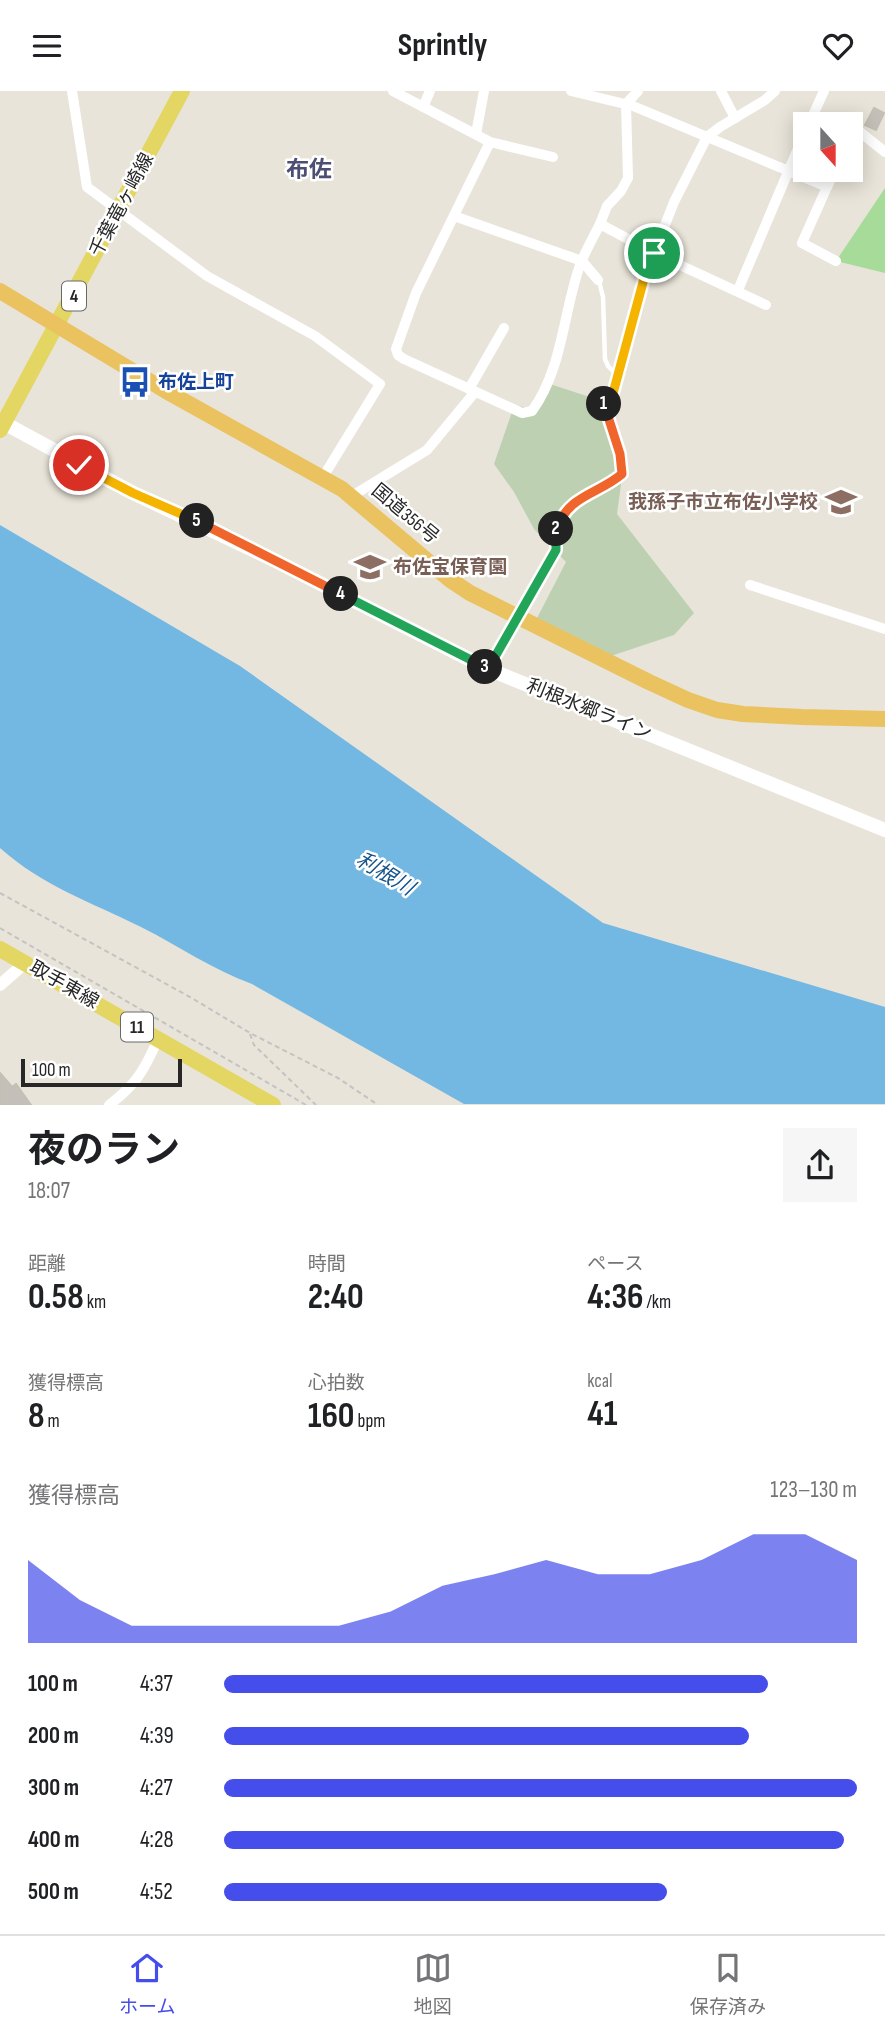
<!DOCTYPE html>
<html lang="ja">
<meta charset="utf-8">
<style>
body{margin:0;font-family:"Sofia Sans Condensed","Noto Sans JP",sans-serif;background:#f6f6f6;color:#202124;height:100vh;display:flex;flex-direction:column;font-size:26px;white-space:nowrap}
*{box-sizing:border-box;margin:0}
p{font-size:23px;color:#757577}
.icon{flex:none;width:38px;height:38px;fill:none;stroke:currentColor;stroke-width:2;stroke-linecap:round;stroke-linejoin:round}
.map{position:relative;height:1014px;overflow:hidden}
.panel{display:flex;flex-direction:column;background:#fff;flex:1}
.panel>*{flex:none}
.needle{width:46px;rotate:159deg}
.tools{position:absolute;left:793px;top:21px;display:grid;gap:14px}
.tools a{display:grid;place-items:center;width:70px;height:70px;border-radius:0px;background:#fff;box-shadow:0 4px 18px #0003;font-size:35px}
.scale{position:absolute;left:21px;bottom:18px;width:161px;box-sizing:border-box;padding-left:7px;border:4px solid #272727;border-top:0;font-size:19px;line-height:24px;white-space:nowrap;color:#272727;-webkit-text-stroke:5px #fff;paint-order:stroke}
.pin{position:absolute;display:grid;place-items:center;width:60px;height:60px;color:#fff;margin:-30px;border:4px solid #fff;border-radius:50%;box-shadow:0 2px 7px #0007}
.km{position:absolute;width:35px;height:35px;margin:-18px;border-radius:50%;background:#222;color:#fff;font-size:19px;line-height:35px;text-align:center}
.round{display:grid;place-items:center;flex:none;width:74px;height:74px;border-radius:0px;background:#f6f6f6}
.overview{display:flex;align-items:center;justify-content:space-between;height:119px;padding:0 28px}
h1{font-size:38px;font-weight:700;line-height:52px}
.figures{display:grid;grid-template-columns:repeat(3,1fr);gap:10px;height:119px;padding:7px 28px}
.figures div{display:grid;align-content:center}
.figures b{font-size:35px;font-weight:700}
.figures small{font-size:19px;font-weight:400}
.figures p{font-size:19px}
.chart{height:196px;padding:14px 28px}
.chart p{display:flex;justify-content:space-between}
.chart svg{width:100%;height:126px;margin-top:7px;fill:#454eea;opacity:.7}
ul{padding:0 28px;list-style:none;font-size:23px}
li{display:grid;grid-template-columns:112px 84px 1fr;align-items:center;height:52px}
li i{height:18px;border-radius:9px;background:#454eea}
header{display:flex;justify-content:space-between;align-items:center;height:91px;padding:0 28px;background:#fff;font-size:32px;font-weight:700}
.tab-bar{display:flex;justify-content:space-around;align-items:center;height:98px;border-top:2px solid #e0e0e0;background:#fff;font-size:19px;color:#757577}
.tab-bar a{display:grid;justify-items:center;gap:4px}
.tab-bar .selected{color:#454eea}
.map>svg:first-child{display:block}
</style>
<header><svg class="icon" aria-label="menu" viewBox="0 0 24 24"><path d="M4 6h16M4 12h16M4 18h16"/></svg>Sprintly<svg class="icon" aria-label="heart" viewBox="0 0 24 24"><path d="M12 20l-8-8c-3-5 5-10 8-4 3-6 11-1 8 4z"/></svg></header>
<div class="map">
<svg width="885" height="1014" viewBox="0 0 885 1014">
<rect width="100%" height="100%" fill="#e8e4d9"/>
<path fill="#a7db99" d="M885 97V182L836 170Z"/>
<path fill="#bdd1b2" d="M547 292 605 311 623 379 617 423 694 522 674 544 611 565 536 529 566 471 534 438 514 401 494 373 514 315 533 317Z"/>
<path fill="#73b7e3" d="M0 434 240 575 603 832 885 916V1013H464L252 893C213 879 179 855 141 836 91 811 44 796 0 757Z"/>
<g fill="#c4c0b9" stroke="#c3c0b3" stroke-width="2">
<path d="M874 17 884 22 876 39 865 34Z"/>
<path d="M0 982 12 996 16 993 31 1014H0Z"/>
</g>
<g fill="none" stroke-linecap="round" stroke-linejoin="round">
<g stroke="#c3c3c3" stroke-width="2" stroke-dasharray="5 3.5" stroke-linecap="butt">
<path d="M0 802 190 906 250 942 338 987 378 1014"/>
<path d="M0 837 306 1014"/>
<path d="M250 943 254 954 316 1014"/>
</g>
<g stroke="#fff" stroke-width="4.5">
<path d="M599 190 603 206 605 268 608 275 618 285"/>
<path d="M519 525 556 459 555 440 570 415 578 407 622 383 620 363 604 314 612 306 645 184 654 162"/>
</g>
<g stroke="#fff" stroke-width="10">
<path d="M72 0 87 96 207 185 315 245 380 293 323 386"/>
<path d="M393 0 490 51 553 66"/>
<path d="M571 0 633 15 827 96 802 152 836 170"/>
<path d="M721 0 735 27"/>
<path d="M423 16 430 0"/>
<path d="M809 33 824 0"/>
<path d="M476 43 484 0"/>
<path d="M850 46 855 37 885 61"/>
<path d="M490 51 416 202 396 258 398 264 404 268 522 322 532 320C562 279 563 224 579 177 584 162 593 147 600 133L654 162 766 214"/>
<path d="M827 96 835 79"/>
<path d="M454 125 582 170 598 189"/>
<path d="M600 133 607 115 621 100 628 87 626 13 638 0"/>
<path d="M654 162 674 111 707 46 720 36 765 9 775 0"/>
<path d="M738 199 805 41"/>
<path d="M469 298 504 237"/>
<path d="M352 405 427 359 475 301"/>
<path d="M750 494 885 538"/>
<path d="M488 578 518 527"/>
<path d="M109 1014C136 994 145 978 158 948"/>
</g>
<path stroke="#fff" stroke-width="12" d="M0 894 25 872"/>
<path stroke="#fff" stroke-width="14" d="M4 332 133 402 276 470 488 578 885 739"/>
<g stroke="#e4d663" stroke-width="16">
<path d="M0 339 182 0"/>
<path d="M0 858 273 1014"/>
</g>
<path stroke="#eac260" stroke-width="16" d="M0 200 166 300 342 398 449 488 470 502 649 591 688 609 717 619 743 623 802 626 885 628"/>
</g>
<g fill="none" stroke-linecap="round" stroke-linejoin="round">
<defs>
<path id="split-1" d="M604 313 612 306 645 184 654 162"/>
<path id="split-2" d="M556 438C570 403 597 404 622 383L620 363 604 313"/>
<path id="split-3" d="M485 576 488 578 556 459V438"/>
<path id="split-4" d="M341 503 485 576"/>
<path id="split-5" d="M197 430 341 503"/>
<path id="split-6" d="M79 374 133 402 197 430"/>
</defs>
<use href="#split-1" stroke="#fff" stroke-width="14"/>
<use href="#split-2" stroke="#fff" stroke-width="14"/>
<use href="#split-3" stroke="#fff" stroke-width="14"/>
<use href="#split-4" stroke="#fff" stroke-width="14"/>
<use href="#split-5" stroke="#fff" stroke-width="14"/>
<use href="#split-6" stroke="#fff" stroke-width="14"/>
<use href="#split-1" stroke="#f5b400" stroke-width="9"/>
<use href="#split-2" stroke="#f0652b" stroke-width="9"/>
<use href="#split-3" stroke="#22a559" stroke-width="9"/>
<use href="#split-4" stroke="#22a559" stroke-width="9"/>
<use href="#split-5" stroke="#f0652b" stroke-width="9"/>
<use href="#split-6" stroke="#f5b400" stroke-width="9"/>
</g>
<defs>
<symbol id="bus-bare" viewBox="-9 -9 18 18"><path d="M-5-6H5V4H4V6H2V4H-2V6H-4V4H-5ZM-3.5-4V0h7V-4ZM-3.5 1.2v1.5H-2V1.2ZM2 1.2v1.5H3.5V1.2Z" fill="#1a4fb4" stroke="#fff" stroke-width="2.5" paint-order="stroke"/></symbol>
<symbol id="school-bare" viewBox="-9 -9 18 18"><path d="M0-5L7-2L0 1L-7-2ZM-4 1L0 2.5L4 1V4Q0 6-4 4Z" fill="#8d6e63" stroke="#fff" stroke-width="2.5" paint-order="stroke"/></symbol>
</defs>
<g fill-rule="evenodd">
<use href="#bus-bare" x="113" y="269" width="44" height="44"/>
<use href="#school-bare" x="819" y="389" width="44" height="44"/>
<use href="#school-bare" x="348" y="454" width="44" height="44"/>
</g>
<g text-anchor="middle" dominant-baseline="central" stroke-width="5" stroke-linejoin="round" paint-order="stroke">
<g fill="#fff" stroke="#686868" stroke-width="2">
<rect x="62" y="190.5" width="24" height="29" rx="5"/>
<rect x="121" y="921.5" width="32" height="29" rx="5"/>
</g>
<g font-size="18" font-weight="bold" fill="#272727">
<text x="74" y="205">4</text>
<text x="137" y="936">11</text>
</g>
<g font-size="19" fill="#272727" stroke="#fff">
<text transform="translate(122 114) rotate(-62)">千葉竜ヶ崎線</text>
<text transform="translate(405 423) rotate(40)">国道356号</text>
<text transform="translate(589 619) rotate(22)">利根水郷ライン</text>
<text transform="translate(64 894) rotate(30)">取手東線</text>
</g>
<g font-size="19" font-weight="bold" fill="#164399" stroke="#fff" text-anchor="start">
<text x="158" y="291">布佐上町</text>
</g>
<g font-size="19" font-weight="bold" fill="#785e54" stroke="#fff" text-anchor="end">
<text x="818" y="411">我孫子市立布佐小学校</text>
<text x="393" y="476" text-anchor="start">布佐宝保育園</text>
</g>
<g font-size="21" font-style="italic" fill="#18548a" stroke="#fff">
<text transform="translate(385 783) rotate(31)">利根川</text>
</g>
<g font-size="23" font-weight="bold" fill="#4c4e73" stroke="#fff">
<text x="309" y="79">布佐</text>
</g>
</g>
</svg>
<div class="tools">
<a><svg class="needle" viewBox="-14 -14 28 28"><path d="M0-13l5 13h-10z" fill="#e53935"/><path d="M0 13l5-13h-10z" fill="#757577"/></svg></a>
</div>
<div class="scale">100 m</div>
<div class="pin" style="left:654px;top:162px;background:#1e9e55"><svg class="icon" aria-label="arrive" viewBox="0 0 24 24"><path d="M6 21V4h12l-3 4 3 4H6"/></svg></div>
<div class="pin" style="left:79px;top:374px;background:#d93025"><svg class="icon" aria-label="check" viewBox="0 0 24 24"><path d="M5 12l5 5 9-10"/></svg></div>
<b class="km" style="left:604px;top:313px">1</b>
<b class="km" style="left:556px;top:438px">2</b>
<b class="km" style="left:485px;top:576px">3</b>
<b class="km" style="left:341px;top:503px">4</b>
<b class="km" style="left:197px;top:430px">5</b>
</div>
<section class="panel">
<div class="overview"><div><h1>夜のラン</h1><p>18:07</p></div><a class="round"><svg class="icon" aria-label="share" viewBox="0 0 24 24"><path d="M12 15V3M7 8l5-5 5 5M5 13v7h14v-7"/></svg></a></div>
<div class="figures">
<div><p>距離</p><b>0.58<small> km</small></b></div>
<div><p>時間</p><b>2:40</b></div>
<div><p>ペース</p><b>4:36<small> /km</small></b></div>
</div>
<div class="figures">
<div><p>獲得標高</p><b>8<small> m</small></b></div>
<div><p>心拍数</p><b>160<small> bpm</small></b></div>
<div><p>kcal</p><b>41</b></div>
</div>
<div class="chart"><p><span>獲得標高</span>123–130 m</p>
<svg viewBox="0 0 160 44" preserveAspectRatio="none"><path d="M0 44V15L10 29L20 38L30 38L40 38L50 38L60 38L70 33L80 24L90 20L100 15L110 20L120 20L130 15L140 6L150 6L160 15V44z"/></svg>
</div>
<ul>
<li><b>100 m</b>4:37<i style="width:86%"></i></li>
<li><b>200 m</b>4:39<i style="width:83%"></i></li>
<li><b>300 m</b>4:27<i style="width:100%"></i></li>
<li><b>400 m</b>4:28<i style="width:98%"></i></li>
<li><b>500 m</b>4:52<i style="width:70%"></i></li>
</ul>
</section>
<nav class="tab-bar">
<a class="selected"><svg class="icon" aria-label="home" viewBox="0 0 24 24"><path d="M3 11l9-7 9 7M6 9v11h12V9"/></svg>ホーム</a>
<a><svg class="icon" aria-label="map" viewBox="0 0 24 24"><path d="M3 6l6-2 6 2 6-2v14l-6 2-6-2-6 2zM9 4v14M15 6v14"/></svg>地図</a>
<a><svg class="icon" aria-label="saved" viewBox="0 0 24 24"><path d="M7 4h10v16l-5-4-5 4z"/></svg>保存済み</a>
</nav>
